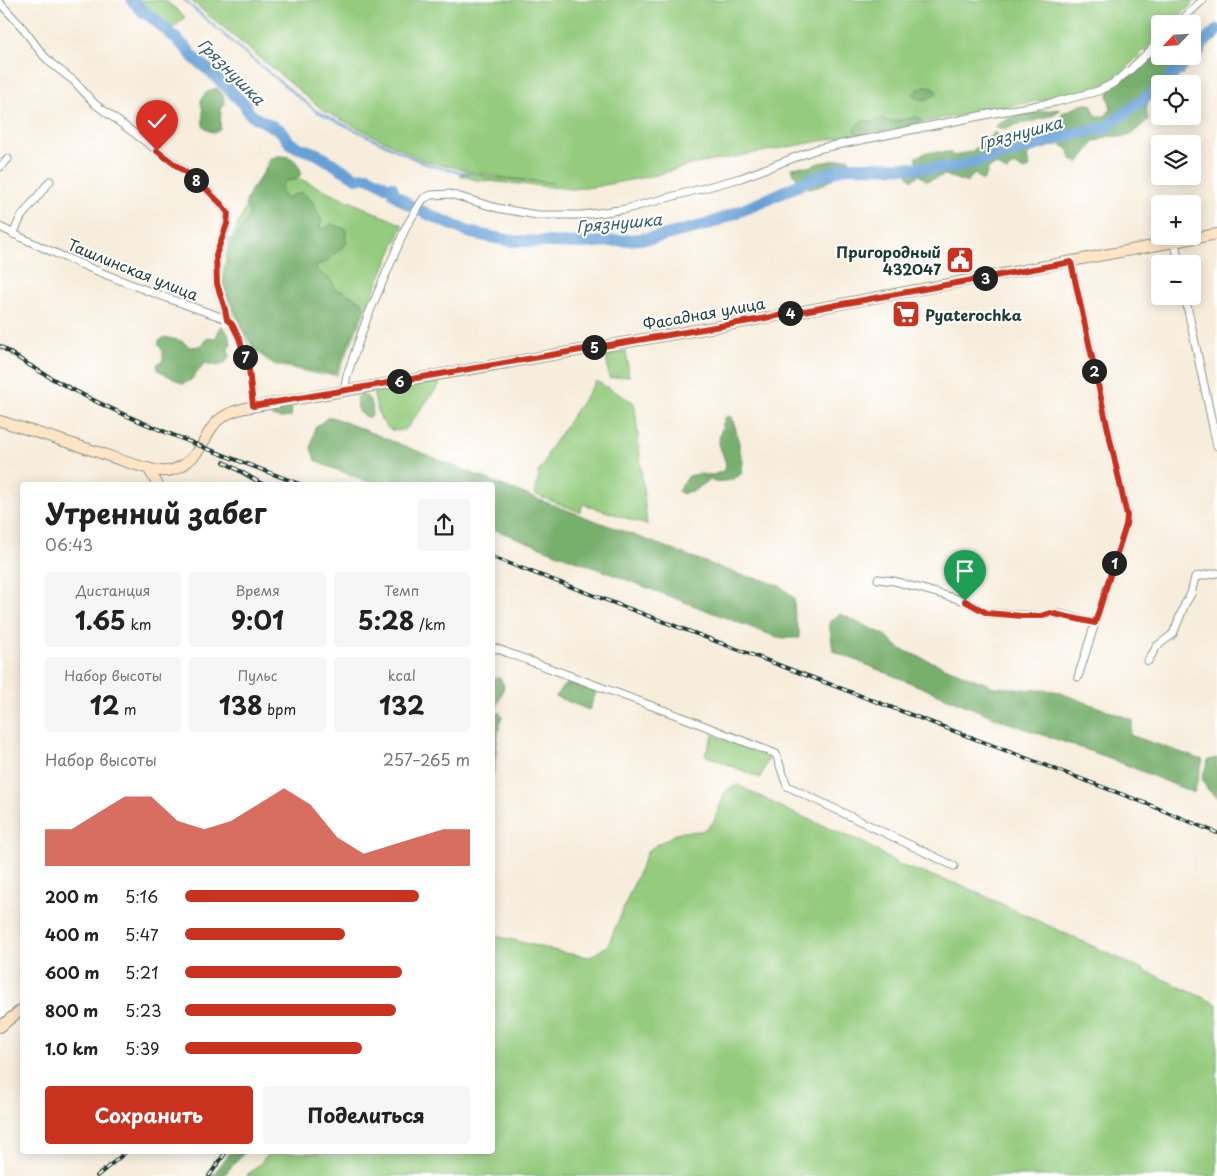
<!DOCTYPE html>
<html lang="ru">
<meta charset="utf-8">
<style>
body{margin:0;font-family:"Playpen Sans",sans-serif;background:#f6f6f6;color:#222;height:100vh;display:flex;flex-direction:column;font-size:19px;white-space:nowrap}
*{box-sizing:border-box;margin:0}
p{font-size:16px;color:#767676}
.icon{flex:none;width:28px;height:28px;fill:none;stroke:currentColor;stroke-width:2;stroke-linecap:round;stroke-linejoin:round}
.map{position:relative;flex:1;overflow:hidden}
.details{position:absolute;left:20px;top:482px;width:475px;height:672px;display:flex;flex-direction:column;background:#fff;border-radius:5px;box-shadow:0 2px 12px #0003}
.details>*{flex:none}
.needle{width:32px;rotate:245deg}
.fabs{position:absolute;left:1151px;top:15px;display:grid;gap:10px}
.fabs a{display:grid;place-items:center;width:50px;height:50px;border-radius:5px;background:#fff;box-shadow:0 2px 12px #0003;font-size:25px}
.pin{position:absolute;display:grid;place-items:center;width:42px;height:42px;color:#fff;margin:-51px -21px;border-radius:50% 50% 50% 0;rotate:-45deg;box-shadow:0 0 5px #0007}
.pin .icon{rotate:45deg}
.km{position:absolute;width:25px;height:25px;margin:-12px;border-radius:50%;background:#222;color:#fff;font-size:14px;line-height:25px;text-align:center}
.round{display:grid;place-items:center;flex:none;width:52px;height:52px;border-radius:5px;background:#f6f6f6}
.headline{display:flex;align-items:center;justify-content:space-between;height:85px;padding:0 25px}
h1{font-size:28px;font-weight:700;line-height:38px}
.metrics{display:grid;grid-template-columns:repeat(3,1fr);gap:8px;height:85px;padding:5px 25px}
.metrics div{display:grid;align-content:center;border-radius:5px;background:#f6f6f6;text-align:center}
.metrics b{font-size:25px;font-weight:700}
.metrics small{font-size:14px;font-weight:400}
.metrics p{font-size:14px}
.chart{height:140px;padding:10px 25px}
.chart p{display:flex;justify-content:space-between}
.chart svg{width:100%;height:90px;margin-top:5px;fill:#c8321e;opacity:.7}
.button{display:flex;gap:10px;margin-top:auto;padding:10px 25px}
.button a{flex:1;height:58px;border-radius:5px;background:#c8321e;color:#fff;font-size:20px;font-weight:700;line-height:58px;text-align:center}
.button a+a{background:#f6f6f6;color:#222}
ul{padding:0 25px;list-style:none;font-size:16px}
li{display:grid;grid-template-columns:80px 60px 1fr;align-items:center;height:38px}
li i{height:12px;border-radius:6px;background:#c8321e}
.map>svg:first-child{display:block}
</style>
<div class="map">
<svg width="1217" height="1176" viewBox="0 0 1217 1176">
<rect width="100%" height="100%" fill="#fff"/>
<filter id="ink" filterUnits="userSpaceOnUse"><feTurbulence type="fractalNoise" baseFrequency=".02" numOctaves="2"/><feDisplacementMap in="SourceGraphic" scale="10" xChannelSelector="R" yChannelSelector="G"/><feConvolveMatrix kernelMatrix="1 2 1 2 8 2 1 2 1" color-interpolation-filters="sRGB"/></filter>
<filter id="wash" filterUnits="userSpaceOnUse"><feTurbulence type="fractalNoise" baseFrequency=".0096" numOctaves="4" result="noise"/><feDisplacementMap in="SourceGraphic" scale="20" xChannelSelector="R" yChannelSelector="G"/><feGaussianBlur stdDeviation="1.12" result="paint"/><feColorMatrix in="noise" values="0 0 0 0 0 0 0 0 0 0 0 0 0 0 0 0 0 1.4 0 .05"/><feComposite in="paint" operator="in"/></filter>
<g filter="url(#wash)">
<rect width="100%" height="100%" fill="#f7eddc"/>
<g fill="#94cb7e" stroke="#5a8459">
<path d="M138 0H165L185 17 170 32Z"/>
<path d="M190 0H1196L1172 24H1160V35C1145 49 1122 76 1104 84 1086 92 1064 95 1044 100L690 165 656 175 594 187 573 189 476 180 460 175 461 172H468L493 178 554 183 498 177 424 161 324 111Z"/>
<path d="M271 157 300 179 403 225 337 375 318 374 272 364 254 349 243 332 221 284 228 244Z"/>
<path d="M626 351 629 376 609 378 606 354Z"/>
<path d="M435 381 440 384 406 429C381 438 378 410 373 393L390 388Z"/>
<path d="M596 381 633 402 635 407 647 525 583 504 580 512 534 494 539 476 537 474 544 464 549 450Z"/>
<path d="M713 735 769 758 760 778 705 755Z"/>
<path d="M738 785 789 811 862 842 902 866 963 886 1217 1004V1176H246L260 1164 268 1153 492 1152 493 935 565 953 590 957 608 945 648 850 674 835 682 832 702 831 708 827 714 821 725 792 730 788Z"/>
</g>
<g fill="#77af6d" stroke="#4b7650">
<path d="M1217 23V39L1208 45 1205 53 1183 68V74L1177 75 1172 84H1160V88C1148 98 1144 105 1148 120L1131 135 1124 137 1109 136 1094 142 1078 163 1071 159 1069 150 1060 144 1032 152 1027 156 1030 168 1025 170 1013 165 1007 171 996 165 988 168 986 176 982 181 975 174 970 178 967 183 945 175 927 181 919 175 912 180 907 175 918 165 916 157 927 152H950L954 156 972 151 995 132 1002 143 1017 141 1061 125 1062 113 1084 104H1091L1096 116H1105L1111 109 1108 96 1109 90 1134 71 1156 50 1160 48V56H1173L1177 62 1186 56H1192C1193 44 1208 32 1217 23Z"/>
<path d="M925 86 932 87 937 92C932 99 922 102 914 97V93L918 89Z"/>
<path d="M217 88 223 95 225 105 221 109 220 129 214 133C199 127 203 124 203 111 203 109 201 106 201 103 201 94 210 90 217 88Z"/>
<path d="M1059 109 1060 110C1052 117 1029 123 1019 124 1014 124 1010 129 1004 129 1001 130 1000 129 997 128L996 126C1010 113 1041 112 1059 109Z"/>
<path d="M916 117 920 118 921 121 917 125 881 132 869 131 864 135H859L854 131 856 126 862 120 872 122 882 119 890 122Z"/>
<path d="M276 156C293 156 295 158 302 173L296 180 285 181 281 187 284 198C290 198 296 193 302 192L313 202 322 221 319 228 325 229 331 224 346 229V244L326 262 316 266 317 271 330 279 337 290 343 291 362 302 364 308 335 373 310 370 273 362 255 348 245 330 223 284 230 244 248 218 249 212 245 205 251 190Z"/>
<path d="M848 158 851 163C841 171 818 195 804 186 799 183 795 175 792 170V168L802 166 809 167 819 163Z"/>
<path d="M222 326 228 333 231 343 228 349 230 356C223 368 218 367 205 363L191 380 183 384 158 370 157 364 163 361V352L158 343 160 340 165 337 181 341 190 347 200 346 208 337 216 338 219 330Z"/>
<path d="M360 394C370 394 376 409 371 417H367L359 412 356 399Z"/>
<path d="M285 406 292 408 291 417C281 418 277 420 268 413V410Z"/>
<path d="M729 416 733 419 739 442V448L743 461 742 473C734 481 721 483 710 480L692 492 689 491 683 494 678 491 689 476 698 474 713 475 725 470C728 460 720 453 719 442 719 435 723 425 725 418Z"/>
<path d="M328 417H332L532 497 740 575 764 580 782 587 794 598 795 620 799 630V638H779L493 529 492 485H377L324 465 315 460 311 448 315 428Z"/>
<path d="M840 614 885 635 900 649 994 687 1055 691 1133 720 1130 735 1203 760 1194 793 1107 757 1006 722 833 651 829 622Z"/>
<path d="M493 678H500L504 685C503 695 496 703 496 713H500L502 716C496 735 497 755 493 775Z"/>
<path d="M573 682 587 687 596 693 589 710 556 697C559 689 565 683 573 682Z"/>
<path d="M1217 758V798L1207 789 1202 778 1208 760Z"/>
<path d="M230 1153H244L223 1176H212Z"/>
</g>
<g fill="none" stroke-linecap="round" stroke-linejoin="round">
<path stroke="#67a0d6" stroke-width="2" d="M184 0 251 58 316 111 425 164 470 175"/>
<g stroke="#67a0d6" stroke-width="12">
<path d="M132 0 143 12 153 18 187 49 194 58 211 72 246 106 247 110 252 116 280 130 290 143 297 147 317 154 356 178 368 177 387 187H392L394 194 408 204 430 215 471 233 512 241 584 243 653 238 706 225 762 202 807 181 846 167 952 168 1009 153 1064 136 1105 128 1160 87"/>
<path d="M1192 54 1217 30"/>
<path d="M1164 84 1191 56"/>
</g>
</g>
</g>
<g filter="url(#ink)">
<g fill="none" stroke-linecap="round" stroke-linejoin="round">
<defs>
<g id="street">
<path d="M0 3 22 27 43 55 52 64 74 81 95 104 201 183 221 204 228 213 227 224 216 255 217 285 225 309 227 319"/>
<path d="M1177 24 1203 0"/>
<path d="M0 167 8 159"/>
<path d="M0 227C73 264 150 293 227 319 248 339 250 379 253 406"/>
<path d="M13 234 21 217 50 181"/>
<path d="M1175 242 1179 264"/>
<path d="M1071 262 1127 516 1126 525 1078 677"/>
<path d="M1185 296 1217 446"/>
<path d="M344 391 347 375 367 318 406 227 423 199 431 195 450 194 497 208 537 215H583L626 209 741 178 817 149 999 112 1056 102 1098 91 1112 84 1130 70 1160 41"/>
<path d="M878 579 894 581 965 601 987 613 1040 616 1050 613 1061 614 1095 623"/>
<path d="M492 647 682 717 776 754 787 786 954 866"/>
<path d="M1148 661 1157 646 1173 634 1185 604 1191 594 1195 577 1217 573"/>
</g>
<g id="secondary">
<path d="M0 421C33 431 66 442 98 452 118 459 140 468 161 471 169 472 179 468 186 463 214 442 200 419 245 408L744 322 1217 234"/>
<path d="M148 468 158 485"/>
<path d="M0 1027 22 1009"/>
</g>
</defs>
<use href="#street" stroke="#8b9588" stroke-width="9"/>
<use href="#secondary" stroke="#8b9588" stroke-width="12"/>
<use href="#street" stroke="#fff" stroke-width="7"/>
<use href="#secondary" stroke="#ffe4c6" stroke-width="10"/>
<defs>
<g id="rail">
<path d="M0 346C92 410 199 445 302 485"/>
<path d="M224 462 264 485"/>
<path d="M492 557 1145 803 1217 833"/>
<path d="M97 1176 126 1152"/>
<path d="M209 1176 226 1152"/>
</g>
</defs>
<use href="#rail" stroke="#1f3d34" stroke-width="4"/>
<use href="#rail" stroke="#fff" stroke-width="2" stroke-dasharray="5.5" stroke-linecap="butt"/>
</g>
</g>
<g fill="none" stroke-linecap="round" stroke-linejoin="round" filter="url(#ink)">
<defs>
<path id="route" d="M157 151 201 184 221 204 228 213 227 224 216 255 217 284 225 309 227 320 232 324 239 338 249 369 253 406 744 322 1071 262 1127 516 1126 525 1095 623 1050 613 1040 616H1022L987 613 965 601"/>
</defs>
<use href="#route" stroke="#fff" stroke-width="10"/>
<use href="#route" stroke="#c8321e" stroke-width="6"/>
</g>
<defs>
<symbol id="civic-square" viewBox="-11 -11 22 22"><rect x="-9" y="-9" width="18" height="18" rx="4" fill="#c8321e" stroke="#fff"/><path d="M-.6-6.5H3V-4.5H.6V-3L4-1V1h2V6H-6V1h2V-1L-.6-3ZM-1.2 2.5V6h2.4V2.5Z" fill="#fff"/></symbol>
<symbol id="supermarket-square" viewBox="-11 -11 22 22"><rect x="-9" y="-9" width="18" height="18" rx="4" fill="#c8321e" stroke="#fff"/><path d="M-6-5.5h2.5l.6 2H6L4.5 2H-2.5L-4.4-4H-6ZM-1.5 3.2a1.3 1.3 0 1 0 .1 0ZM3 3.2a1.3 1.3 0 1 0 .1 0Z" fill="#fff"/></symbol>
</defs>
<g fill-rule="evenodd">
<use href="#civic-square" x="944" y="244" width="32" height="32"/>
<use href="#supermarket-square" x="890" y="298" width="32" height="32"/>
</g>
<g text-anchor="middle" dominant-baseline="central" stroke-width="4" stroke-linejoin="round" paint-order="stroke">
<g font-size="15" font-weight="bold" fill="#1f3d34" stroke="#fff" text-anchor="end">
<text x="941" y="251">Пригородный<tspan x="941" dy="17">432047</tspan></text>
<text x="925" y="314" text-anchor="start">Pyaterochka</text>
</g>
<g font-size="15" fill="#1f3d34" stroke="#fff">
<text transform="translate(133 269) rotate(22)">Ташлинская улица</text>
<text transform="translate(704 313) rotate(-10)">Фасадная улица</text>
</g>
<g font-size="16" font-style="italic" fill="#38606d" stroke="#fff">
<text transform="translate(232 71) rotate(45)">Грязнушка</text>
<text transform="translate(1020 132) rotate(-15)">Грязнушка</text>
<text transform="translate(619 222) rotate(-5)">Грязнушка</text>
</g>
</g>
</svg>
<div class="fabs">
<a><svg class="needle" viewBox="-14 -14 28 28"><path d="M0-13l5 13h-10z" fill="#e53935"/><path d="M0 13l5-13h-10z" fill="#767676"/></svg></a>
<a><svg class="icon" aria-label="locate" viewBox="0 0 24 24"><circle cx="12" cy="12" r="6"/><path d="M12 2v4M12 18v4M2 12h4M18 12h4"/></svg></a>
<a><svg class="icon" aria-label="layers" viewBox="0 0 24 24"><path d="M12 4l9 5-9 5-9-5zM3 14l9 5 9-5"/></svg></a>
<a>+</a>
<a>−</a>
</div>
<div class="pin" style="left:965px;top:601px;background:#1e9e55"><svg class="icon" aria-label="arrive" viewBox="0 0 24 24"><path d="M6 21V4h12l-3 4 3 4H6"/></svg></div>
<div class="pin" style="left:157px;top:151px;background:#d93025"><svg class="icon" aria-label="check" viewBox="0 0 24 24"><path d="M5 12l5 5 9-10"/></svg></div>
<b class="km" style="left:1114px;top:563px">1</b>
<b class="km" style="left:1094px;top:371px">2</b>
<b class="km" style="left:985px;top:278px">3</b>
<b class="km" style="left:790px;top:313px">4</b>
<b class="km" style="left:594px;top:347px">5</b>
<b class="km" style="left:399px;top:381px">6</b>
<b class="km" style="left:245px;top:357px">7</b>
<b class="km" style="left:196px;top:180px">8</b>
<section class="details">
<div class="headline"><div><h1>Утренний забег</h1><p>06:43</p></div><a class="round"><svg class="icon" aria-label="share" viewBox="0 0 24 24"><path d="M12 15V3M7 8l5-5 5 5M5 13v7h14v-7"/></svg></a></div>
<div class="metrics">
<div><p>Дистанция</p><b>1.65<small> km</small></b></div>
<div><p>Время</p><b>9:01</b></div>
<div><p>Темп</p><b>5:28<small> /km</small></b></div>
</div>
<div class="metrics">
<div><p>Набор высоты</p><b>12<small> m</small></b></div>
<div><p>Пульс</p><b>138<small> bpm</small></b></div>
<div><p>kcal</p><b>132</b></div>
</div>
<div class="chart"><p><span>Набор высоты</span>257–265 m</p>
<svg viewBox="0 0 160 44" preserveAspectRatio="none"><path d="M0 44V26L10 26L20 18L30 10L40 10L50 22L60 26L70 22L80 14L90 6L100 14L110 30L120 38L130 34L140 30L150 26L160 26V44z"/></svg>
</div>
<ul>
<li><b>200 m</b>5:16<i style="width:82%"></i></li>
<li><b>400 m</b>5:47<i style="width:56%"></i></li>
<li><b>600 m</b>5:21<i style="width:76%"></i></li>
<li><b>800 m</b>5:23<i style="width:74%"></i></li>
<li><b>1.0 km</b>5:39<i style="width:62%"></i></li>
</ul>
<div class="button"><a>Сохранить</a><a>Поделиться</a></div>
</section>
</div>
